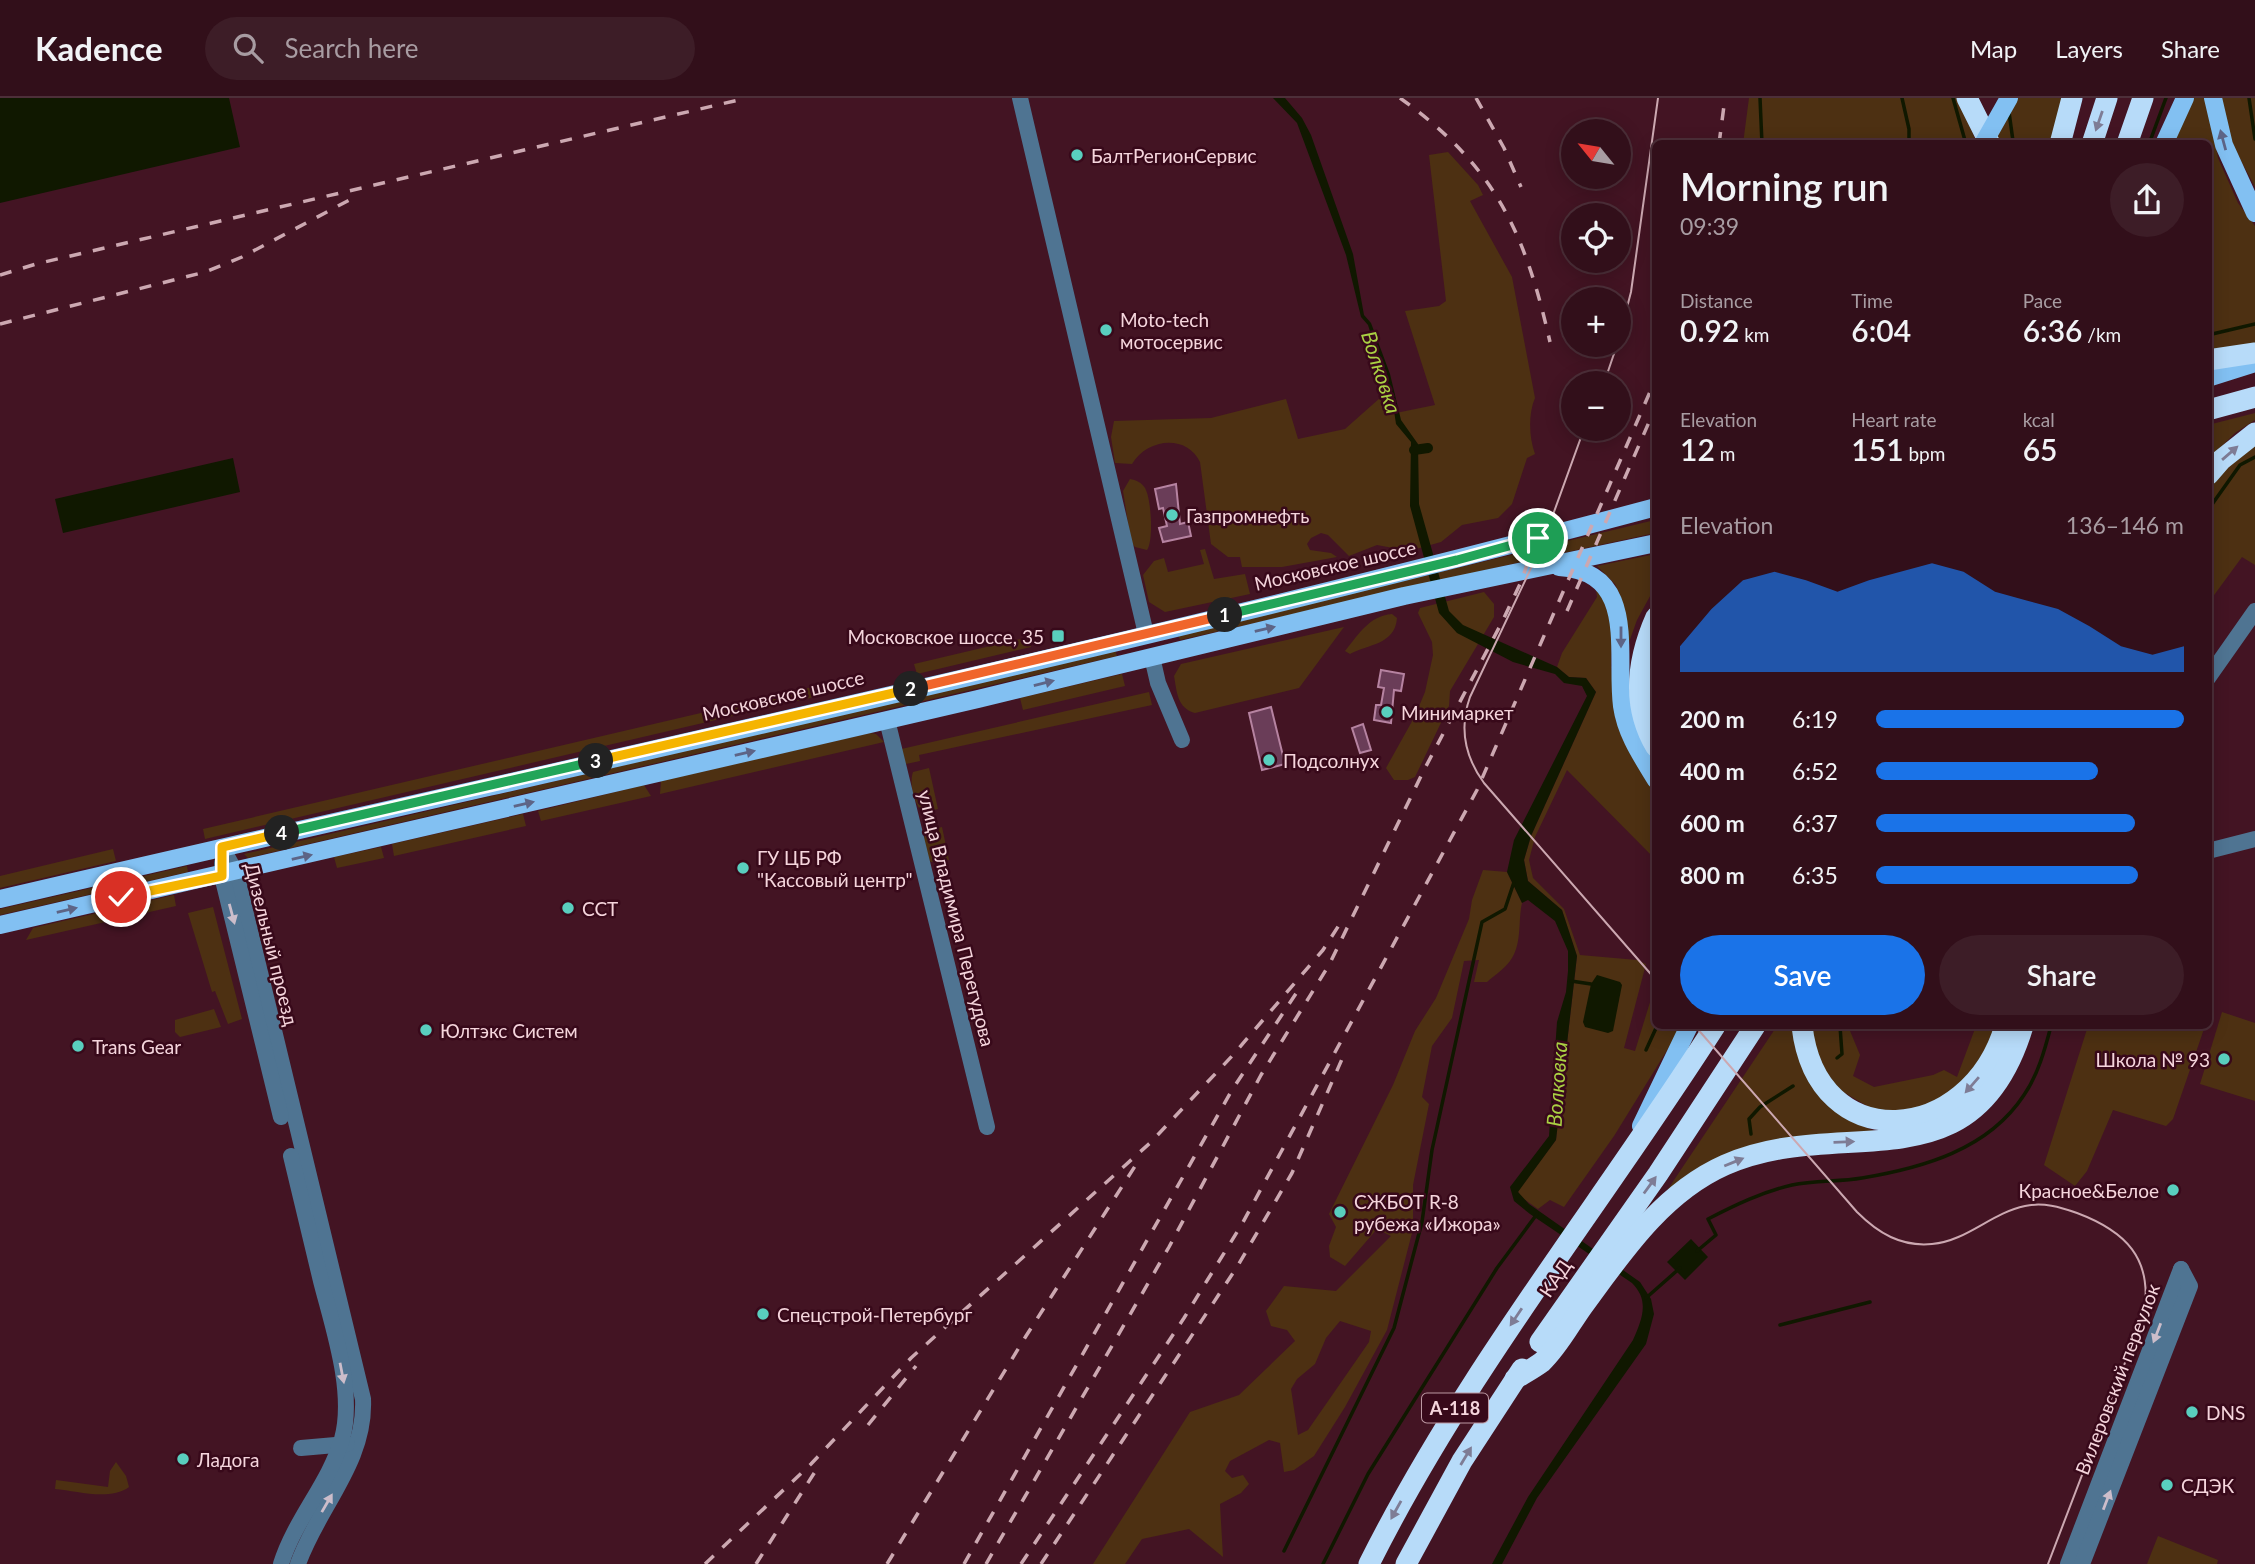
<!DOCTYPE html>
<meta charset="utf-8">
<style>
body{margin:0;font-family:Lato,sans-serif;background:#3d1d27;color:#f1f3f6;height:100vh;display:flex;flex-direction:column;font-size:26px;white-space:nowrap}
*{box-sizing:border-box;margin:0}
p{font-size:23px;color:#a89ca2}
.icon{flex:none;width:38px;height:38px;fill:none;stroke:currentColor;stroke-width:2;stroke-linecap:round;stroke-linejoin:round}
.map{position:relative;flex:1;overflow:hidden}
.panel{position:absolute;left:1652px;top:42px;width:560px;height:889px;display:flex;flex-direction:column;background:#320f1a;border-radius:10px;box-shadow:0 4px 18px #0003,0 0 0 2px #4d2f39}
.panel>*{flex:none}
.needle{width:46px;rotate:300deg}
.controls{position:absolute;left:1561px;top:21px;display:grid;gap:14px}
.controls a{display:grid;place-items:center;width:70px;height:70px;border-radius:50%;background:#320f1a;box-shadow:0 4px 18px #0003,0 0 0 2px #4d2f39;font-size:35px}
.pin{position:absolute;display:grid;place-items:center;width:60px;height:60px;color:#fff;margin:-30px;border:4px solid #fff;border-radius:50%;box-shadow:0 2px 7px #0007}
.km{position:absolute;width:35px;height:35px;margin:-18px;border-radius:50%;background:#222;color:#fff;font-size:19px;line-height:35px;text-align:center}
.round{display:grid;place-items:center;flex:none;width:74px;height:74px;border-radius:37px;background:#3d1d27}
.headline{display:flex;align-items:center;justify-content:space-between;height:119px;padding:0 28px}
h1{font-size:38px;font-weight:600;line-height:52px}
.figures{display:grid;grid-template-columns:repeat(3,1fr);gap:10px;height:119px;padding:7px 28px}
.figures div{display:grid;align-content:center}
.figures b{font-size:30px;font-weight:600}
.figures small{font-size:19px;font-weight:400}
.figures p{font-size:19px}
.chart{height:196px;padding:14px 28px}
.chart p{display:flex;justify-content:space-between}
.chart svg{width:100%;height:126px;margin-top:7px;fill:#1a73e8;opacity:.7}
.button{display:flex;gap:14px;margin-top:auto;padding:14px 28px}
.button a{flex:1;height:80px;border-radius:42px;background:#1a73e8;color:#fff;font-size:28px;font-weight:600;line-height:80px;text-align:center}
.button a+a{background:#3d1d27;color:#f1f3f6}
ul{padding:0 28px;list-style:none;font-size:23px}
li{display:grid;grid-template-columns:112px 84px 1fr;align-items:center;height:52px}
li i{height:18px;border-radius:9px;background:#1a73e8}
header{display:flex;align-items:center;gap:42px;box-sizing:border-box;height:98px;padding:0 35px;background:#320f1a;border-bottom:2px solid #4d2f39}
header strong{font-size:33px}
nav{display:flex;gap:38px;margin-inline-start:auto;font-size:24px}
.search{width:490px;height:63px;background:#3d1d27;display:flex;align-items:center;gap:18px;box-sizing:border-box;padding:0 24px;border-radius:38px;color:#a89ca2;font-size:26px}
.map>svg:first-child{display:block}
</style>
<header>
<strong>Kadence</strong>
<div class="search"><svg class="icon" aria-label="search" viewBox="0 0 24 24"><circle cx="10" cy="10" r="6"/><path d="M15 15l6 6"/></svg>Search here</div>
<nav><a>Map</a><a>Layers</a><a>Share</a></nav>
</header>
<div class="map">
<svg width="2255" height="1466" viewBox="0 0 2255 1466">
<rect width="100%" height="100%" fill="#431423"/>
<g fill="#4d3012" fill-rule="evenodd">
<path d="M1749 0H1958L1975 41 1973 46H1743Z"/>
<path d="M2018 0H2066L2053 45H1997L1994 41Z"/>
<path d="M2192 0H2207L2218 60 2238 105 2255 128V249L2209 254 2208 46H2172Z"/>
<path d="M2221 0H2255V89L2231 44Z"/>
<path d="M1448 54 1478 87 1483 97 1470 103 1512 179 1535 300C1528 316 1529 340 1535 356L1527 360 1512 406 1498 420 1462 427 1441 444 1409 453 1377 447 1349 458 1328 437 1321 435 1311 440 1307 446 1310 452 1331 455 1337 459 1282 469H1242L1240 459H1228L1211 446 1200 364C1187 336 1147 340 1132 366L1115 365 1111 339 1114 323 1211 320 1286 301 1298 341 1345 331 1380 300 1391 316 1435 307 1405 213 1439 208 1446 203 1429 57Z"/>
<path d="M2255 315V322L2235 335 2209 361 2208 327Z"/>
<path d="M2255 346V467L2242 459 2209 504V390L2239 357Z"/>
<path d="M1130 381C1136 382 1141 384 1145 390 1151 400 1154 442 1147 452L1135 449 1131 444 1123 393Z"/>
<path d="M1655 422V435L1535 461 1538 450Z"/>
<path d="M1205 451 1214 481 1245 476 1250 496 1165 514 1149 504 1143 477 1154 463 1164 460 1168 474 1204 466 1200 452Z"/>
<path d="M1528 453 1525 463 1180 542 1178 537Z"/>
<path d="M1655 456V489L1637 522 1628 547 1620 497 1615 486 1597 468Z"/>
<path d="M1596 491 1607 504 1612 539 1611 566 1614 604 1621 635 1655 693V761L1567 672 1535 739 1529 762 1533 780 1564 811 1580 857 1637 862 1646 866 1624 950 1635 953 1655 888 1656 928H1682L1614 1038 1564 1109 1550 1102 1538 1111 1521 1099 1518 1093 1556 1042 1577 858 1562 812 1528 783 1524 762 1531 738 1596 594 1586 580 1569 579 1557 569 1562 555 1597 499Z"/>
<path d="M1484 494 1494 506V519L1450 593 1449 608 1415 679 1408 682H1394L1386 670 1415 618 1425 594 1433 557 1432 544 1418 515 1420 510Z"/>
<path d="M1392 516 1397 520C1395 547 1368 546 1350 556L1345 553C1359 536 1369 518 1392 516Z"/>
<path d="M1344 529 1299 590 1195 615C1177 610 1177 594 1174 578L1181 566Z"/>
<path d="M1029 539 1031 549 917 576 914 566Z"/>
<path d="M1115 552 1117 558 248 760 244 756Z"/>
<path d="M1122 576 1125 588 1023 612 1020 600Z"/>
<path d="M821 587 823 597 205 741 203 731Z"/>
<path d="M1149 594 1152 607 919 657 920 663 906 666 900 664 897 652Z"/>
<path d="M870 635 876 636 884 644 660 696 661 683Z"/>
<path d="M929 670 938 711 923 714C914 707 909 685 913 674Z"/>
<path d="M644 687 651 698 541 723 538 713Z"/>
<path d="M523 716 526 728 394 758 392 746Z"/>
<path d="M942 729 949 762 931 764 927 760 923 741 930 732Z"/>
<path d="M381 749 384 760 337 770 334 759Z"/>
<path d="M113 751 116 763 0 790V778Z"/>
<path d="M187 768 188 774 0 817V811Z"/>
<path d="M1483 772 1507 774 1522 805C1518 822 1522 844 1512 860 1507 869 1495 877 1487 884H1474L1479 862 1464 863 1452 920 1432 948 1422 999 1429 1006 1413 1087V1131L1387 1232 1345 1309 1314 1358 1294 1372 1284 1374 1280 1345 1269 1342 1230 1363 1225 1373 1232 1380 1243 1377 1249 1386 1241 1395 1220 1406 1223 1459 1189 1431 1142 1441 1125 1466H1093L1190 1314 1239 1297 1295 1243 1287 1232 1271 1228 1266 1213 1284 1188 1336 1193 1391 1138 1377 1131 1345 1168 1330 1159 1329 1148 1336 1129 1329 1116 1393 987 1415 933 1436 900 1469 821 1472 802ZM1340 1223 1371 1233 1369 1244 1308 1332 1298 1337 1291 1291 1297 1281 1315 1266 1326 1240Z"/>
<path d="M174 797 176 808 26 842 33 830Z"/>
<path d="M213 809 242 921 228 926 215 893 212 894 188 815Z"/>
<path d="M214 911 221 929 180 939 175 934V922Z"/>
<path d="M2222 914 2255 925V1003L2200 986Z"/>
<path d="M1777 928H1794C1797 987 1829 1018 1883 1036L1817 1041 1660 1103Z"/>
<path d="M1806 928H1848L1860 957 1853 978 1874 989 1933 977 1944 972 1957 979 1976 928H1998L1971 980 1920 1013 1874 1012 1831 987Z"/>
<path d="M2088 928H2205L2173 1021 2166 1028 2113 1012 2087 1073 2075 1088 2044 1067Z"/>
<path d="M116 1364 126 1378 129 1389C110 1403 77 1393 55 1391L56 1382 108 1389 110 1373Z"/>
<path d="M2158 1438 2218 1462 2217 1466H2147Z"/>
</g>
<g fill="#101800">
<path d="M0 0H229L240 49 0 105Z"/>
<path d="M1273 0H1285L1302 20 1311 37 1353 156 1364 217 1371 225 1390 276 1401 322 1418 346 1419 406 1449 513 1463 527 1557 569 1569 579 1586 580 1596 594 1531 738 1524 762 1528 783 1562 812 1577 858 1556 1042 1518 1094 1529 1106 1640 1184 1651 1201 1654 1216 1646 1246 1537 1400 1502 1466H1492L1528 1399 1633 1242C1642 1221 1650 1203 1632 1185L1530 1116 1514 1103 1510 1089 1549 1038 1557 924 1566 894 1568 873V853L1555 823 1528 802 1522 805 1507 774 1514 742 1587 598 1582 588 1564 585 1555 576 1513 564 1457 535 1439 515 1410 408 1411 344 1396 326 1393 306 1368 227 1361 219 1346 157 1297 25Z"/>
<path d="M233 360 240 394 63 435 55 401Z"/>
<path d="M1597 877 1620 884 1622 887 1613 933 1608 935 1585 929 1583 924 1591 886Z"/>
<path d="M1691 1141 1708 1159 1685 1182 1667 1164Z"/>
</g>
<g fill="none" stroke-linecap="round" stroke-linejoin="round">
<g stroke="#101800" stroke-width="3.5">
<path d="M1760 0 1762 46"/>
<path d="M1902 0 1909 31V46"/>
<path d="M1953 0 1966 46"/>
<path d="M2249 0 2255 41"/>
<path d="M2009 14 2013 43"/>
<path d="M2149 46 2166 0"/>
<path d="M2208 237 2255 226"/>
<path d="M2208 412 2240 367 2255 359"/>
<path d="M1571 883 1591 886"/>
<path d="M1646 952 1657 928"/>
<path d="M1837 960 1842 956 1840 928"/>
<path d="M1751 1036 1749 1021 1760 1009 1793 988"/>
<path d="M1697 1153 1716 1137 1708 1121C1735 1107 1762 1094 1792 1087 1815 1082 1839 1084 1862 1080 1922 1070 1988 1052 2024 997 2038 977 2045 951 2051 928"/>
<path d="M1646 1200 1680 1170"/>
<path d="M1780 1227 1870 1204"/>
<path d="M1284 1453 1394 1230 1422 1124 1432 1052 1482 824 1505 811 1514 784"/>
<path d="M1323 1466 1368 1376 1497 1170 1537 1116"/>
</g>
<path stroke="#101800" stroke-width="10" d="M1414 352 1428 350"/>
</g>
<g fill="#6a3d58" stroke="#b683a1" stroke-width="2">
<path d="M1176 386 1180 426 1188 424 1191 438 1163 444 1159 430 1167 428 1163 410 1159 411 1155 391Z"/>
<path d="M1381 572 1404 576 1401 593 1394 592 1391 625 1374 622 1376 607H1381L1384 590 1378 589Z"/>
<path d="M1271 609 1285 666 1262 672 1249 615Z"/>
<path d="M1363 626 1371 652 1360 655 1352 630Z"/>
</g>
<g fill="none" stroke-linecap="round" stroke-linejoin="round">
<g stroke="#4f7492" stroke-width="16">
<path d="M1020 0 1146 536"/>
<path d="M1152 559 1158 585 1182 642"/>
<path d="M2208 580 2255 513"/>
<path d="M887 622 987 1029"/>
<path d="M222 749 236 775 363 1301C366 1364 318 1409 298 1466"/>
<path d="M2208 753 2255 741"/>
<path d="M222 765V778L281 1019"/>
<path d="M301 1350 347 1346"/>
<path d="M281 1466C295 1421 329 1386 342 1341 355 1294 333 1230 321 1183 311 1141 301 1099 291 1058"/>
<path d="M2068 1466 2181 1171"/>
<path d="M2082 1466 2190 1188 2181 1171"/>
</g>
<g stroke="#82c0f2" stroke-width="18">
<path d="M2213 0 2224 47 2255 115"/>
<path d="M2164 46 2185 0"/>
<path d="M2208 280 2255 265"/>
<path d="M1559 469C1639 474 1615 555 1622 608 1626 636 1642 659 1656 682"/>
<path d="M0 801C552 672 1108 555 1656 409"/>
<path d="M0 827 978 601 1404 498 1656 445"/>
<path d="M1641 1028 1689 928"/>
</g>
<g stroke="#b7dbf9" stroke-width="21">
<path d="M1967 0 1990 46"/>
<path d="M2060 46 2072 0"/>
<path d="M2092 46 2107 0"/>
<path d="M2127 46 2143 0"/>
<path d="M2208 262 2255 255"/>
<path d="M2208 312 2255 299"/>
<path d="M2208 377 2221 362 2255 335"/>
<path d="M1656 519C1637 562 1631 607 1656 649"/>
<path d="M1802 928C1817 1060 1970 1048 2005 928"/>
<path d="M1540 1244 1658 1076 1755 928"/>
<path d="M1515 1281C1523 1276 1534 1270 1542 1264 1558 1249 1570 1226 1583 1208 1622 1155 1662 1095 1725 1067 1842 1015 1973 1094 2023 928"/>
<path d="M1369 1466C1465 1274 1600 1108 1715 928"/>
<path d="M1406 1466 1462 1363 1522 1271"/>
</g>
<g stroke="#cca8b1" stroke-width="2">
<path d="M1619 240 1631 194 1658 0"/>
<path d="M1604 285 1617 247"/>
<path d="M1584 331 1542 447 1470 599C1459 630 1465 659 1484 685L1656 882"/>
<path d="M1695 928 1857 1114C1878 1135 1901 1149 1932 1146 1967 1143 1991 1115 2025 1108 2043 1104 2060 1109 2077 1115 2125 1133 2153 1160 2144 1215L2048 1466"/>
</g>
<g stroke="#cca8b1" stroke-width="3.5" stroke-dasharray="12 12" stroke-linecap="butt">
<path d="M1400 0C1495 68 1525 134 1550 244"/>
<path d="M1476 0 1504 50 1521 89"/>
<path d="M1719 46 1725 0"/>
<path d="M0 177 36 166 747 0"/>
<path d="M0 226 205 174 242 159 355 99"/>
<path d="M1567 513 1656 308"/>
<path d="M868 1327 916 1268"/>
<path d="M705 1466 811 1366 911 1260 1150 1045 1233 957 1323 852 1341 824"/>
<path d="M756 1466 820 1366"/>
<path d="M887 1466 1026 1238 1139 1062"/>
<path d="M964 1466 1232 992 1301 888"/>
<path d="M986 1466 1169 1149 1261 977 1329 867 1424 672 1502 524 1521 484 1543 421"/>
<path d="M1021 1466 1184 1220 1242 1126 1477 692 1656 280"/>
<path d="M1041 1466 1237 1169 1292 1075 1346 952"/>
</g>
<path stroke="#82c0f2" stroke-width="18" d="M1983 46 2009 0"/>
</g>
<defs><path id="oneway-solid" d="M-6-.8H1V-3.2L6.5 0L1 3.2V.8H-6Z" transform="scale(1.75)"/></defs>
<g fill="#7e7c95">
<use href="#oneway-solid" transform="translate(2099 23) rotate(109)"/>
<use href="#oneway-solid" transform="translate(2230 355) rotate(-41)"/>
<use href="#oneway-solid" transform="translate(1972 987) rotate(131)"/>
<use href="#oneway-solid" transform="translate(1844 1044) rotate(-2)"/>
<use href="#oneway-solid" transform="translate(1734 1064) rotate(-22)"/>
<use href="#oneway-solid" transform="translate(1650 1087) rotate(-54)"/>
<use href="#oneway-solid" transform="translate(1516 1219) rotate(124)"/>
<use href="#oneway-solid" transform="translate(1466 1358) rotate(-59)"/>
<use href="#oneway-solid" transform="translate(1396 1412) rotate(119)"/>
</g>
<g fill="#5d6486">
<use href="#oneway-solid" transform="translate(2223 42) rotate(-105)"/>
<use href="#oneway-solid" transform="translate(1265 531) rotate(-13)"/>
<use href="#oneway-solid" transform="translate(1621 539) rotate(90)"/>
<use href="#oneway-solid" transform="translate(1044 585) rotate(-14)"/>
<use href="#oneway-solid" transform="translate(745 655) rotate(-13)"/>
<use href="#oneway-solid" transform="translate(524 706) rotate(-13)"/>
<use href="#oneway-solid" transform="translate(302 759) rotate(-13)"/>
<use href="#oneway-solid" transform="translate(67 812) rotate(-13)"/>
</g>
<g fill="#ccbdca">
<use href="#oneway-solid" transform="translate(232 816) rotate(75)"/>
<use href="#oneway-solid" transform="translate(2157 1235) rotate(111)"/>
<use href="#oneway-solid" transform="translate(342 1275) rotate(79)"/>
<use href="#oneway-solid" transform="translate(2107 1402) rotate(-69)"/>
<use href="#oneway-solid" transform="translate(327 1405) rotate(-60)"/>
</g>
<g fill="none" stroke-linecap="round" stroke-linejoin="round">
<defs>
<path id="split-1" d="M1225 517 1457 462 1538 440"/>
<path id="split-2" d="M911 591 1225 517"/>
<path id="split-3" d="M596 663 911 591"/>
<path id="split-4" d="M282 735 596 663"/>
<path id="split-5" d="M121 799 222 778V749L282 735"/>
</defs>
<use href="#split-1" stroke="#fff" stroke-width="14"/>
<use href="#split-2" stroke="#fff" stroke-width="14"/>
<use href="#split-3" stroke="#fff" stroke-width="14"/>
<use href="#split-4" stroke="#fff" stroke-width="14"/>
<use href="#split-5" stroke="#fff" stroke-width="14"/>
<use href="#split-1" stroke="#22a559" stroke-width="9"/>
<use href="#split-2" stroke="#f0652b" stroke-width="9"/>
<use href="#split-3" stroke="#f5b400" stroke-width="9"/>
<use href="#split-4" stroke="#22a559" stroke-width="9"/>
<use href="#split-5" stroke="#f5b400" stroke-width="9"/>
</g>
<g fill="#59cebe" stroke="#38091a" stroke-width="2.5">
<circle cx="1077" cy="57" r="7"/>
<circle cx="1106" cy="232" r="7"/>
<circle cx="1172" cy="417" r="7"/>
<rect x="1051" y="531" width="14" height="14" rx="3.5"/>
<circle cx="1387" cy="614" r="7"/>
<circle cx="1269" cy="662" r="7"/>
<circle cx="743" cy="770" r="7"/>
<circle cx="568" cy="810" r="7"/>
<circle cx="426" cy="932" r="7"/>
<circle cx="78" cy="948" r="7"/>
<circle cx="2224" cy="961" r="7"/>
<circle cx="2173" cy="1092" r="7"/>
<circle cx="1340" cy="1114" r="7"/>
<circle cx="763" cy="1216" r="7"/>
<circle cx="2192" cy="1314" r="7"/>
<circle cx="183" cy="1361" r="7"/>
<circle cx="2167" cy="1387" r="7"/>
</g>
<g text-anchor="middle" dominant-baseline="central" stroke-width="5" stroke-linejoin="round" paint-order="stroke">
<rect fill="#38091a" stroke="#bc98a2" stroke-width="2" x="1422" y="1295.5" width="66" height="29" rx="5"/>
<g font-size="18" font-weight="bold" fill="#f5d5dc">
<text x="1455" y="1310">А-118</text>
</g>
<g font-size="19" fill="#f5d5dc" stroke="#38091a" text-anchor="start">
<text x="1091" y="57">БалтРегионСервис</text>
<text x="1120" y="221">Moto-tech<tspan x="1120" dy="22">мотосервис</tspan></text>
<text x="1186" y="417">Газпромнефть</text>
<text x="1044" y="538" text-anchor="end">Московское шоссе, 35</text>
<text x="1401" y="614">Минимаркет</text>
<text x="1283" y="662">Подсолнух</text>
<text x="757" y="759">ГУ ЦБ РФ<tspan x="757" dy="22">"Кассовый центр"</tspan></text>
<text x="582" y="810">ССТ</text>
<text x="440" y="932">Юлтэкс Систем</text>
<text x="92" y="948">Trans Gear</text>
<text x="2210" y="961" text-anchor="end">Школа № 93</text>
<text x="2159" y="1092" text-anchor="end">Красное&amp;Белое</text>
<text x="1354" y="1103">СЖБОТ R-8<tspan x="1354" dy="22">рубежа «Ижора»</tspan></text>
<text x="777" y="1216">Спецстрой-Петербург</text>
<text x="2206" y="1314">DNS</text>
<text x="197" y="1361">Ладога</text>
<text x="2181" y="1387">СДЭК</text>
</g>
<g font-size="19" fill="#f5d5dc" stroke="#38091a">
<text transform="translate(1335 467) rotate(-13)">Московское шоссе</text>
<text transform="translate(783 597) rotate(-13)">Московское шоссе</text>
<text transform="translate(957 820) rotate(76)">улица Владимира Перегудова</text>
<text transform="translate(272 846) rotate(76)">Дизельный проезд</text>
<text transform="translate(1555 1180) rotate(-56)">КАД</text>
<text transform="translate(2117 1281) rotate(-69)">Вилеровский переулок</text>
</g>
<g font-size="21" font-style="italic" fill="#aad143" stroke="#38091a">
<text transform="translate(1382 274) rotate(72)">Волковка</text>
<text transform="translate(1556 986) rotate(-86)">Волковка</text>
</g>
</g>
</svg>
<div class="controls">
<a><svg class="needle" viewBox="-14 -14 28 28"><path d="M0-13l5 13h-10z" fill="#e53935"/><path d="M0 13l5-13h-10z" fill="#a89ca2"/></svg></a>
<a><svg class="icon" aria-label="locate" viewBox="0 0 24 24"><circle cx="12" cy="12" r="6"/><path d="M12 2v4M12 18v4M2 12h4M18 12h4"/></svg></a>
<a>+</a>
<a>−</a>
</div>
<div class="pin" style="left:1538px;top:440px;background:#1e9e55"><svg class="icon" aria-label="arrive" viewBox="0 0 24 24"><path d="M6 21V4h12l-3 4 3 4H6"/></svg></div>
<div class="pin" style="left:121px;top:799px;background:#d93025"><svg class="icon" aria-label="check" viewBox="0 0 24 24"><path d="M5 12l5 5 9-10"/></svg></div>
<b class="km" style="left:1225px;top:517px">1</b>
<b class="km" style="left:911px;top:591px">2</b>
<b class="km" style="left:596px;top:663px">3</b>
<b class="km" style="left:282px;top:735px">4</b>
<section class="panel">
<div class="headline"><div><h1>Morning run</h1><p>09:39</p></div><a class="round"><svg class="icon" aria-label="share" viewBox="0 0 24 24"><path d="M12 15V3M7 8l5-5 5 5M5 13v7h14v-7"/></svg></a></div>
<div class="figures">
<div><p>Distance</p><b>0.92<small> km</small></b></div>
<div><p>Time</p><b>6:04</b></div>
<div><p>Pace</p><b>6:36<small> /km</small></b></div>
</div>
<div class="figures">
<div><p>Elevation</p><b>12<small> m</small></b></div>
<div><p>Heart rate</p><b>151<small> bpm</small></b></div>
<div><p>kcal</p><b>65</b></div>
</div>
<div class="chart"><p><span>Elevation</span>136–146 m</p>
<svg viewBox="0 0 160 44" preserveAspectRatio="none"><path d="M0 44V35L10 22L20 12L30 9L40 12L50 16L60 12L70 9L80 6L90 9L100 16L110 19L120 22L130 28L140 35L150 38L160 35V44z"/></svg>
</div>
<ul>
<li><b>200 m</b>6:19<i style="width:100%"></i></li>
<li><b>400 m</b>6:52<i style="width:72%"></i></li>
<li><b>600 m</b>6:37<i style="width:84%"></i></li>
<li><b>800 m</b>6:35<i style="width:85%"></i></li>
</ul>
<div class="button"><a>Save</a><a>Share</a></div>
</section>
</div>
